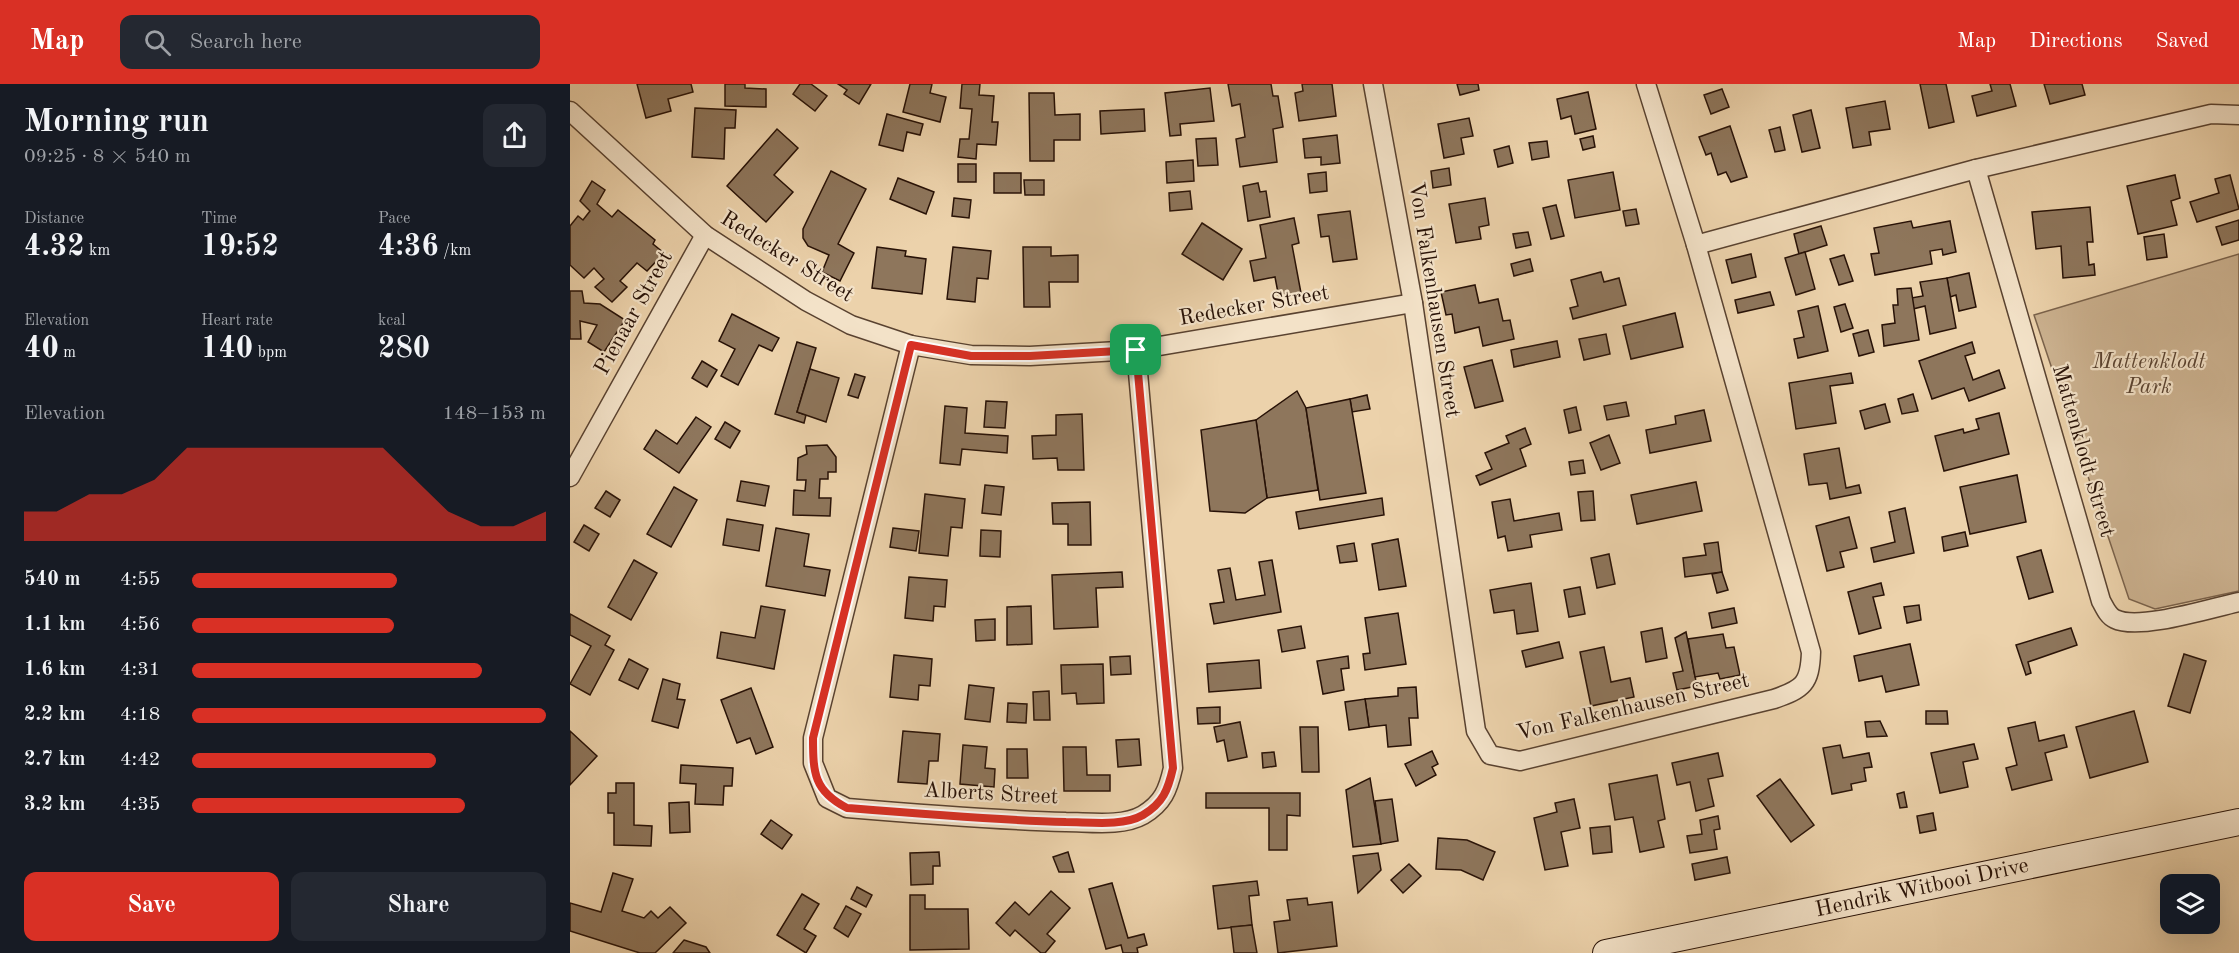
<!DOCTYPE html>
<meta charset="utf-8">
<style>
body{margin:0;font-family:"Old Standard TT",serif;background:#242831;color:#f1f3f6;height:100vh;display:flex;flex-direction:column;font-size:22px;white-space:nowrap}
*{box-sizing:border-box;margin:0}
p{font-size:20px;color:#9ea1a6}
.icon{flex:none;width:33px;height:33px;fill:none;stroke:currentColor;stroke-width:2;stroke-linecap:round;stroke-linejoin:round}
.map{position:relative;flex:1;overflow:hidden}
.panel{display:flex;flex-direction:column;background:#171b24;width:570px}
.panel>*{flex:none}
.fabs{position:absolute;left:1590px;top:790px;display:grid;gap:12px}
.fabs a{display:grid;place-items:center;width:60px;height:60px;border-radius:12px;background:#171b24;box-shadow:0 6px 24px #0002;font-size:30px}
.pin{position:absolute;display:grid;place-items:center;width:51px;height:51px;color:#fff;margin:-26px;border-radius:12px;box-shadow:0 3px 9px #0006}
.round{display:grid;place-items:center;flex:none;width:63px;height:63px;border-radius:12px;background:#242831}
.headline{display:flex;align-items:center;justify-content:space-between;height:102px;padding:0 24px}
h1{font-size:33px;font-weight:800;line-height:45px}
.metrics{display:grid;grid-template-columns:repeat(3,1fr);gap:9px;height:102px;padding:6px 24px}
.metrics div{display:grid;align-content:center}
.metrics b{font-size:30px;font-weight:800}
.metrics small{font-size:16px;font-weight:400}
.metrics p{font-size:16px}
.chart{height:168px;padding:12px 24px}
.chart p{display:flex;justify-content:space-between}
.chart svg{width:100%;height:108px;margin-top:6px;fill:#d93025;opacity:.7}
.action{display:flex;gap:12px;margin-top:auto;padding:12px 24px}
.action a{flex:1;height:69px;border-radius:12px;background:#d93025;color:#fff;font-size:24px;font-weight:800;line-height:69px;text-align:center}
.action a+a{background:#242831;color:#f1f3f6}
ul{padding:0 24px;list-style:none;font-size:20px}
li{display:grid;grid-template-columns:96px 72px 1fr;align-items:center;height:45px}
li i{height:15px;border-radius:8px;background:#d93025}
header{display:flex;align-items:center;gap:36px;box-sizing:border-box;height:84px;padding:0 30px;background:#d93025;color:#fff}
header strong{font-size:28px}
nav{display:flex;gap:33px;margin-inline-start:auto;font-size:21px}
.search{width:420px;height:54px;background:#242831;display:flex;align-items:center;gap:15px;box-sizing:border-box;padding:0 21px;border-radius:12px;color:#9ea1a6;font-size:22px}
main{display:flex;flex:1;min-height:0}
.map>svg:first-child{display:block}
</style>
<header>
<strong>Map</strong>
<div class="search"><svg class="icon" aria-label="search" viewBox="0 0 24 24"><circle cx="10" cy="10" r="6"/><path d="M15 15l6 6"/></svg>Search here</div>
<nav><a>Map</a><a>Directions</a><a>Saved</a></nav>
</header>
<main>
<section class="panel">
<div class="headline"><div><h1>Morning run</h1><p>09:25 · 8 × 540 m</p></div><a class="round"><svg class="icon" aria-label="share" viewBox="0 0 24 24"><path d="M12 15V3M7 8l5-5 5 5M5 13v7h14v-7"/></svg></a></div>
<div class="metrics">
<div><p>Distance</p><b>4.32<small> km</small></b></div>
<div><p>Time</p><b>19:52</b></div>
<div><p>Pace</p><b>4:36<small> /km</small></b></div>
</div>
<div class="metrics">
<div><p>Elevation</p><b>40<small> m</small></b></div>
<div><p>Heart rate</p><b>140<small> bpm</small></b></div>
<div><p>kcal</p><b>280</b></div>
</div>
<div class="chart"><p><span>Elevation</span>148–153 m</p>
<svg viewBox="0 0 160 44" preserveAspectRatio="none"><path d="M0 44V32L10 32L20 25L30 25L40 19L50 6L60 6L70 6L80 6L90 6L100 6L110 6L120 19L130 32L140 38L150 38L160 32V44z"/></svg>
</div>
<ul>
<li><b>540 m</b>4:55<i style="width:58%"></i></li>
<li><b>1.1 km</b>4:56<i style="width:57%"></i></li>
<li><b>1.6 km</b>4:31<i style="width:82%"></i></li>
<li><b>2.2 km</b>4:18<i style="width:100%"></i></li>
<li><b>2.7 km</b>4:42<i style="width:69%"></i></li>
<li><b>3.2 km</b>4:35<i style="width:77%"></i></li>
</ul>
<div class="action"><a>Save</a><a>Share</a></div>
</section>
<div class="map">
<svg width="1669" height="869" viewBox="0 0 1669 869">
<rect width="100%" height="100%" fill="#ecd2ab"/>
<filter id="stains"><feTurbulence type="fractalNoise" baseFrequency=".00333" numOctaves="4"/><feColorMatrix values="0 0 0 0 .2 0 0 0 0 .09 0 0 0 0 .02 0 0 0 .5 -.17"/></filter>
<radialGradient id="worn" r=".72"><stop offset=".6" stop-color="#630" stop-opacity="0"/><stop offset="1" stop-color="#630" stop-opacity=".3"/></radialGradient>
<path fill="#cbb18f" stroke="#7a624b" stroke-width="1.5" d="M1669 170V507L1585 525 1559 515 1464 231Z"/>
<g fill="#8e765c" stroke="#281207" stroke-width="1.5">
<path d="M67 0H121L123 8 98 15 101 27 76 34Z"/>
<path d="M155 0H175V4L196 5V23L155 22Z"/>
<path d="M230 0H241L257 12 245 27 223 10Z"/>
<path d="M268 0H301L289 20 274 10 277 6Z"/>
<path d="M340 0H362L360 9 376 13 370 38 333 28Z"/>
<path d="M392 0H410L409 11 424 12 422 38H428L426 61 407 60 406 75 388 73 390 55H399L402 25 390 24Z"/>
<path d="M658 0H701L703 12H708L713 43 703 45 707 78 670 83 666 55 675 53 670 20 662 22Z"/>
<path d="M732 0H762L766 32 729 37 725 9 733 7Z"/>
<path d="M887 0H908L909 6 890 11Z"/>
<path d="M1350 0H1376L1384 38 1359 44Z"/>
<path d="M1420 0H1440L1446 22 1407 32 1402 12 1422 7Z"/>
<path d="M1474 0H1512L1515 11 1480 20Z"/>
<path d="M640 4 644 37 610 40 611 51 600 52 595 9Z"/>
<path d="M1152 5 1159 23 1141 30 1134 11Z"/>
<path d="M1018 8 1026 45 1005 50 1001 32 991 35 987 15Z"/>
<path d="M459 9H484L485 31 510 30V56H484V77H460Z"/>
<path d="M1315 17 1320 45 1299 48 1301 61 1283 64 1276 24Z"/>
<path d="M125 24 166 26 165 44H155L154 75 122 73Z"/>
<path d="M574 25 575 47 531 50 530 27Z"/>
<path d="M1241 26 1250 64 1232 68 1223 31Z"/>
<path d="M317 30 353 40 350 51 337 48 333 67 309 61Z"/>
<path d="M899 34 903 52 891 54 894 70 874 74 868 40Z"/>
<path d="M1160 42 1177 93 1161 98 1156 88 1148 91 1141 69 1136 71 1129 53Z"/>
<path d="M1210 43 1215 66 1205 68 1199 46Z"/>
<path d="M207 45 228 64 204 91 223 108 196 138 157 102Z"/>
<path d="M767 51 770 79 751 81V73L735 74 733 55Z"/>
<path d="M1023 52 1025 63 1013 66 1010 55Z"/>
<path d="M646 54 648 81 628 82 626 55Z"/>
<path d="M977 57 979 73 962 76 959 59Z"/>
<path d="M939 62 943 79 928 83 924 66Z"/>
<path d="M623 76 624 97 597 99 596 78Z"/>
<rect x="388" y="80" width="18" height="18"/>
<path d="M879 84 881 101 863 104 861 87Z"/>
<path d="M261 87 296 105 268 160 284 169 270 197 252 188 259 171 238 162 233 154V145Z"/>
<path d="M756 88 757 107 740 109 738 90Z"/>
<path d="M1043 88 1050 126 1005 134 998 96Z"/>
<rect x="424" y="89" width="27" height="20"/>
<path d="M1605 91 1610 114 1601 117 1607 141 1568 150 1557 102Z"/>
<path d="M1660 91 1669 125 1627 138 1620 118 1649 109 1645 95Z"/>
<path d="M328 94 364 108 356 130 320 115Z"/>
<path d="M454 96H474V111H455Z"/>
<path d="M22 97 35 106 27 120 42 133 48 126 85 156 83 160 94 169 77 187 67 179 50 197 57 203 42 218 25 203 34 195 24 184 14 194 0 181V142L8 132 13 136 20 127 10 117Z"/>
<path d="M688 99 690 108 696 107 700 133 678 137 673 102Z"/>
<path d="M620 107 622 125 600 127 599 109Z"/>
<path d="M384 114 401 116 399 134 382 132Z"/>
<path d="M915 114 919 141 909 143 911 155 886 159 879 120Z"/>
<path d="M986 121 994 152 981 155 973 124Z"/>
<path d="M1520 123 1523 158H1517L1519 181 1524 180 1525 191 1493 194 1491 162 1466 165 1462 128Z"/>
<path d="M1066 125 1069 140 1056 142 1053 127Z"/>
<path d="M780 127 787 175 763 178 759 152 751 153 748 131Z"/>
<path d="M724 134 729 159 722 161 731 209 709 214 705 193 684 197 680 177 696 174 690 141Z"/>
<path d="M1669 136V156L1652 161 1646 143Z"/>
<path d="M1341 137 1343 144 1380 137 1386 168 1373 171 1372 165 1360 167 1362 180 1305 191 1301 170 1309 169 1304 144Z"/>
<path d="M632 139 672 165 653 196 612 170Z"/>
<path d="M1251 142 1257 161 1229 170 1224 150Z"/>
<path d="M958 148 961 161 946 164 943 150Z"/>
<path d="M1594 150 1597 173 1577 176 1574 153Z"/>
<path d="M307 163 336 167 335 172 356 175 352 210 302 204Z"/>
<path d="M383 163 421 167 418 195 407 194 405 218 377 215Z"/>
<path d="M453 163H481V172L508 171V198H479L480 223H454Z"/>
<path d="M1235 168 1245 205 1226 211 1215 174Z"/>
<path d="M1181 170 1186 193 1162 199 1156 176Z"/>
<path d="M1274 171 1283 197 1269 201 1260 175Z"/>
<path d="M960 175 963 187 944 192 941 180Z"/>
<path d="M1031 188 1034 198 1049 194 1056 221 1003 235 1000 224 1008 222 1001 196Z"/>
<path d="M1399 189 1406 223 1389 227 1386 211 1380 213 1377 194Z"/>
<path d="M1377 194 1386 244 1360 250 1355 222 1343 225 1341 214 1353 212 1350 198Z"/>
<path d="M905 201 909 219 928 215 933 237 940 236 944 255 913 262 909 243 885 249 882 230 876 231 871 208Z"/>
<path d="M1341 204 1349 256 1314 262 1312 241 1325 239 1323 221H1328L1327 205Z"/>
<path d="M0 207H12L14 219 30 220 55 236 34 268 18 258 27 241 10 237 11 255H0Z"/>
<path d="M1200 208 1204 221 1168 229 1165 216Z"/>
<path d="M1275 220 1283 244 1271 248 1264 223Z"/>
<path d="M1248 222 1258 267 1228 274 1224 255 1234 253 1228 227Z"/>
<path d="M1105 229 1113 263 1061 275 1053 242Z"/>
<path d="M162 230 209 254 202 267 189 261 168 301 151 292 165 265 149 257Z"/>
<path d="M1298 246 1304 268 1289 272 1283 250Z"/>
<path d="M1036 250 1040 270 1014 276 1009 255Z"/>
<path d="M987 257 990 273 944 283 941 266Z"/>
<path d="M227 258 246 264 227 328 236 331 234 339 205 330Z"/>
<path d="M1402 258 1405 269 1395 272 1403 296 1429 286 1435 304 1399 317 1394 304 1362 315 1349 277Z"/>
<path d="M922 276 933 317 905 324 894 283Z"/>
<path d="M132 277 147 286 137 303 122 294Z"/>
<path d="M240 285 269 294 256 338 227 328Z"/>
<path d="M1281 289 1283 299 1260 302 1266 339 1226 345 1219 299Z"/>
<path d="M285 290 295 293 288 314 278 311Z"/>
<path d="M727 307 736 324 748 406 697 414 686 336Z"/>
<path d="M1343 310 1348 327 1332 330 1328 315Z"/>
<path d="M797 311 800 325 782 328 780 315Z"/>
<path d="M780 315 796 409 750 416 736 324Z"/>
<path d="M416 317 437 318 435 344 414 343Z"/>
<path d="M1056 318 1059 332 1037 336 1034 322Z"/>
<path d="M1315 320 1320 338 1295 345 1290 327Z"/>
<path d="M375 322 397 324 395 349 438 352 437 369 392 365 390 381 370 379Z"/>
<path d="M1006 323 1011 346 999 349 994 326Z"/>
<path d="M1134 326 1141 357 1080 369 1076 346 1106 340 1105 332Z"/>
<path d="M1429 329 1439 370 1374 387 1365 352 1393 345 1394 349 1409 345 1406 335Z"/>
<path d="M512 330 514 386H488L487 374 463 375 462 352 486 351V331Z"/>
<path d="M126 333 141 343 109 389 74 365 86 346 107 360Z"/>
<path d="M686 336 697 414 675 429 640 427 631 346Z"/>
<path d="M155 338 170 347 160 364 145 355Z"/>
<path d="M955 344 961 360 950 365 956 382 910 401 906 392 922 385 915 369 939 359 936 352Z"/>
<path d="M1039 351 1050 379 1031 386 1020 359Z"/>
<path d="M257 361 266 373V388H258V395H250L249 414H261L260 432 223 431 224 406 235 407 236 396H227L228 374 237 370 236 362Z"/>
<path d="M1269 364 1276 404 1289 401 1291 409 1260 415 1257 399 1239 401 1234 370Z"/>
<path d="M1013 376 1015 389 1001 391 999 378Z"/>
<path d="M1447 391 1456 438 1400 450 1390 403Z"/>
<path d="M171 397 199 402 195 422 167 417Z"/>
<path d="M1126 398 1132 427 1067 440 1061 411Z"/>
<path d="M415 401 434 403 431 431 412 429Z"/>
<path d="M104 403 127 416 101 463 77 450Z"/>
<path d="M36 407 50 416 40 433 25 424Z"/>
<path d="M1023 407 1025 436 1011 437 1008 408Z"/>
<path d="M355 410 395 415 392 444 381 443 378 472 349 469Z"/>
<path d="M812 414 814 431 729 445 726 428Z"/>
<path d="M940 415 944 437 989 429 992 446 960 451 962 463 938 467 935 452 928 454 922 418Z"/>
<path d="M520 418 521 461H498V440H483L482 419Z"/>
<path d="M1335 424 1344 469 1304 478 1301 464 1325 458 1319 428Z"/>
<path d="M1279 433 1287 464 1270 468 1274 483 1257 487 1246 442Z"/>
<path d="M157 435 193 441 189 467 153 461Z"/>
<path d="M14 441 29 450 19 467 4 458Z"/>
<path d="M206 444 239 450 234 482 260 486 255 512 196 502Z"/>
<path d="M323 444 349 447 346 467 320 463Z"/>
<path d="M411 446 431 447 430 473 410 472Z"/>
<path d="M1395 448 1398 462 1374 467 1372 453Z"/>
<path d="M828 455 836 502 809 506 802 460Z"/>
<path d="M1148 458 1152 488 1115 493 1113 474 1136 471 1134 460Z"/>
<path d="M784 459 787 477 770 479 767 462Z"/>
<path d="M1471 466 1483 508 1459 515 1447 473Z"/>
<path d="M1039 470 1045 500 1027 504 1021 474Z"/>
<path d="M64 476 87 489 61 536 38 523Z"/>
<path d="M702 476 711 528 644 540 640 520 654 518 648 486 660 484 666 516 695 511 689 478Z"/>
<path d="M552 488 553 503 526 504 528 543 484 545 482 491Z"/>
<path d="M1152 488 1158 506 1147 509 1142 490Z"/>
<path d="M339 493 377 496 375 523 364 522 363 537 335 534Z"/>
<path d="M961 499 968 547 947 550 944 526 924 529 920 506Z"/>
<path d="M1311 499 1314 511 1303 513 1311 544 1289 550 1278 508Z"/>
<path d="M1010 503 1015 530 999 533 994 506Z"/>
<path d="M1349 521 1351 536 1337 539 1334 523Z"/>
<path d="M191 522 215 526 204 585 147 574 151 548 185 554Z"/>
<path d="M461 522 462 560 437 561V523Z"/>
<path d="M1164 524 1167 539 1142 544 1139 529Z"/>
<path d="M828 529 836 580 795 586 793 570 800 569 795 534Z"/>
<path d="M0 530 40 552 35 561 44 566 20 611 0 600 21 562 0 551Z"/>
<path d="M425 535V556L406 557 405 536Z"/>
<path d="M731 542 735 564 712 568 708 546Z"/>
<path d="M1092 544 1097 574 1076 578 1071 548Z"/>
<path d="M1501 544 1507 561 1458 578 1461 589 1456 591 1446 561Z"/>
<path d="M1116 548 1127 602 1107 606 1103 589 1113 587 1105 554Z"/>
<path d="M1153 550 1156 564 1164 563 1170 591 1150 595 1148 589 1125 593 1118 555Z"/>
<path d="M989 558 993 574 956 583 952 567Z"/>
<path d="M1340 560 1349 601 1316 608 1312 592 1289 597 1284 572Z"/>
<path d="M1034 563 1041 598 1060 594 1064 613 1021 622 1010 568Z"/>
<path d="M1614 570 1636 577 1620 629 1598 622Z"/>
<path d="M324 571 362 575 360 602 349 601 348 616 320 613Z"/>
<path d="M560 572 561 590 541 591 540 573Z"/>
<path d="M778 572 779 584 771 585 774 606 753 610 747 577Z"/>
<path d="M59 575 78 585 68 605 49 596Z"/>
<path d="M689 576 691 604 639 608 637 580Z"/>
<path d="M533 580 534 619 507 620 506 609 492 610 491 581Z"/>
<path d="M93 595 110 600 107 615 115 616 108 644 82 637Z"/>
<path d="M399 601 424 604 420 638 395 635Z"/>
<path d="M846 603 848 634H839L841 661 818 663 816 641 799 643 795 615 828 612V604Z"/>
<path d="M181 604 203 663 186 670 180 654 167 659 151 616Z"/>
<path d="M479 607 480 636H464L463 608Z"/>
<path d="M795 615 799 643 779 646 775 618Z"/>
<path d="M438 619 457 620 456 639 437 638Z"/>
<path d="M650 623V639L628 640 627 624Z"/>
<path d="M1356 627H1377L1378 640H1356Z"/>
<path d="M1564 627 1578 678 1520 694 1506 643Z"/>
<path d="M1310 637 1317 652 1297 653 1295 638Z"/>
<path d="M670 638 677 673 658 677 654 656 647 658 644 643Z"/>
<path d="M1465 638 1469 657 1494 651 1497 663 1475 669 1482 696 1442 706 1436 684 1447 681 1438 644Z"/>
<path d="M730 643H748L749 688H732Z"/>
<path d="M0 647 27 672 0 701Z"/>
<path d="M333 647 370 650 368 677H359L357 700 328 698Z"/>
<path d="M569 655 571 681 548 683 546 656Z"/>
<path d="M1404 660 1408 675 1393 678 1398 703 1370 709 1361 669Z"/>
<path d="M393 661 417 663 415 684 425 685 424 703 390 700Z"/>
<path d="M1270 661 1273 674 1299 669 1302 683 1294 684 1296 697 1281 700 1282 706 1262 710 1253 664Z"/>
<path d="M493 663H516L517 691H540V707H494Z"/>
<path d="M437 665H457L458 694H437Z"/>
<path d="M862 667 868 680 862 683 866 691 846 702 835 680Z"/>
<path d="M704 668 706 682 693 684 692 669Z"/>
<path d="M1148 669 1153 692 1138 695 1144 722 1126 727 1120 698 1107 701 1102 679Z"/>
<path d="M111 681 163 684 162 702H154L153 721 125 720 126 700 110 699Z"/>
<path d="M1087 691 1095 735 1088 737 1094 763 1070 768 1063 733 1045 736 1039 700Z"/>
<path d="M800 694 811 760 783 763 776 706Z"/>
<path d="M1210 695 1244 741 1221 758 1187 712Z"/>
<path d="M46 699H64V741L82 742 81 762 44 761V729H38V709H46Z"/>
<path d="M1334 708 1337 723 1330 724 1327 710Z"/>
<path d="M636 709H730V732L717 731V766H699V724H636Z"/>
<path d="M822 715 828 757 811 760 805 717Z"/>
<path d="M1004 715 1010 744 991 748 998 782 975 786 964 734 987 728 985 719Z"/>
<path d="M119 718 120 748 100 749 99 719Z"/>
<path d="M1363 729 1366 746 1350 749 1347 732Z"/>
<path d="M1148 732 1150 745 1144 746 1147 765 1120 769 1117 752 1132 750 1130 736Z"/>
<path d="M201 736 222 751 212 765 191 750Z"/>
<path d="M1040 742 1042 768 1023 770 1020 744Z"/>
<path d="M868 754 897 756 925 768 913 796 891 786 866 785Z"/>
<path d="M369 768 370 782H363V800L341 801 340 769Z"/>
<path d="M498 768 504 788H489L483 773Z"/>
<path d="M808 769 811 786 788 809 783 772Z"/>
<path d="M1157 773 1160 789 1125 796 1122 780Z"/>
<path d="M839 780 851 792 833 809 821 796Z"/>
<path d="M43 789 63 795 52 827 74 834 81 827 88 834 100 823 116 839 85 869H70L0 847V819L31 828Z"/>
<path d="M687 797 689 811 679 812 682 841 648 845 643 802Z"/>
<path d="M542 799 558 854 574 850 577 861 567 864 568 869H553L551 861 536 865 519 805Z"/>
<path d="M287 803 302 811 296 823 281 815Z"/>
<path d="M481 807 500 824 477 850 485 857 475 869H471L445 846 440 852 426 839 445 818 459 831Z"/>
<path d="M232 810 249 820 234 845 246 852 236 869 207 851Z"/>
<path d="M340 811H355V825H398L399 865 340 866Z"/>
<path d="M737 814 738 821 762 818 767 862 708 869 704 838 720 836 717 816Z"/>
<path d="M276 822 291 830 278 853 264 844Z"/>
<path d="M682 841 687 869H664L661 843Z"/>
<path d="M114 856 136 863 140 869H103Z"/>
</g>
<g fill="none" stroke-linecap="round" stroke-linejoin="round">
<defs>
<g id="minor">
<path d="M803 0 843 219 906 647 920 671 950 677 1204 615C1233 605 1240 600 1241 568L1126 161 1076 0"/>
<path d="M0 27 135 151 236 217 281 241 341 261 401 271 460 272 566 266 843 219"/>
<path d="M1406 85 1531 517C1535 524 1538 532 1545 535 1569 547 1641 524 1669 518"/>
<path d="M1126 161 1406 85 1641 30 1669 31"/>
<path d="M341 261 243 654V679L257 714 277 724C350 730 423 736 496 738 519 738 552 743 573 731 593 719 598 706 603 684L566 266"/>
<path d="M0 393 135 151"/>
</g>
<path id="secondary" d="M1036 869 1669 738"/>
</defs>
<use href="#minor" stroke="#594230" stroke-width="21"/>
<use href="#secondary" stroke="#281207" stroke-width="28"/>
<use href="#minor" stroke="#f3e2c8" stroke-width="18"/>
<use href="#secondary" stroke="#f3e2c8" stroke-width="26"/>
</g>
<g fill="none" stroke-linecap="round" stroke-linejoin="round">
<defs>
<path id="route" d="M341 261 401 272H460L566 266 603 684C598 706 593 719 573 731 552 743 519 738 496 738 422 736 350 730 277 724 244 707 243 689 243 654Z"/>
</defs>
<use href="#route" stroke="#fff" stroke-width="12"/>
<use href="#route" stroke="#d93025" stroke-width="8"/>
</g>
<g text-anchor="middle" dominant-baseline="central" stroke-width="4.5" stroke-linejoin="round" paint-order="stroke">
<g font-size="22" fill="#281207" stroke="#f3e2c8">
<text transform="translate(217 173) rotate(32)">Redecker Street</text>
<text transform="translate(864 216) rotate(81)">Von Falkenhausen Street</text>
<text transform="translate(684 222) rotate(-10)">Redecker Street</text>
<text transform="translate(64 229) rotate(-61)">Pienaar Street</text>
<text transform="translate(1513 367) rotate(74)">Mattenklodt Street</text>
<text transform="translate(1063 623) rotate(-13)">Von Falkenhausen Street</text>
<text transform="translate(421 710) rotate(3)">Alberts Street</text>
<text transform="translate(1352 804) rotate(-12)">Hendrik Witbooi Drive</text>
</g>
<g font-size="22" font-style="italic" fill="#594230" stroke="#f3e2c8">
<text x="1579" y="278">Mattenklodt<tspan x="1579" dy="25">Park</tspan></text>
</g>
</g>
<rect width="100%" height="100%" filter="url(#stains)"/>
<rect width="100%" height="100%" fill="url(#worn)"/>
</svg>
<div class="fabs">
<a><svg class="icon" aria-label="layers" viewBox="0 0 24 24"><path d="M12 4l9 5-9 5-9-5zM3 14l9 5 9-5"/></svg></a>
</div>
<div class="pin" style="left:566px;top:266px;background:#1e9e55"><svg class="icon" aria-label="arrive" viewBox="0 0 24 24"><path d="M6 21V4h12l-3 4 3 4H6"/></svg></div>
</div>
</main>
